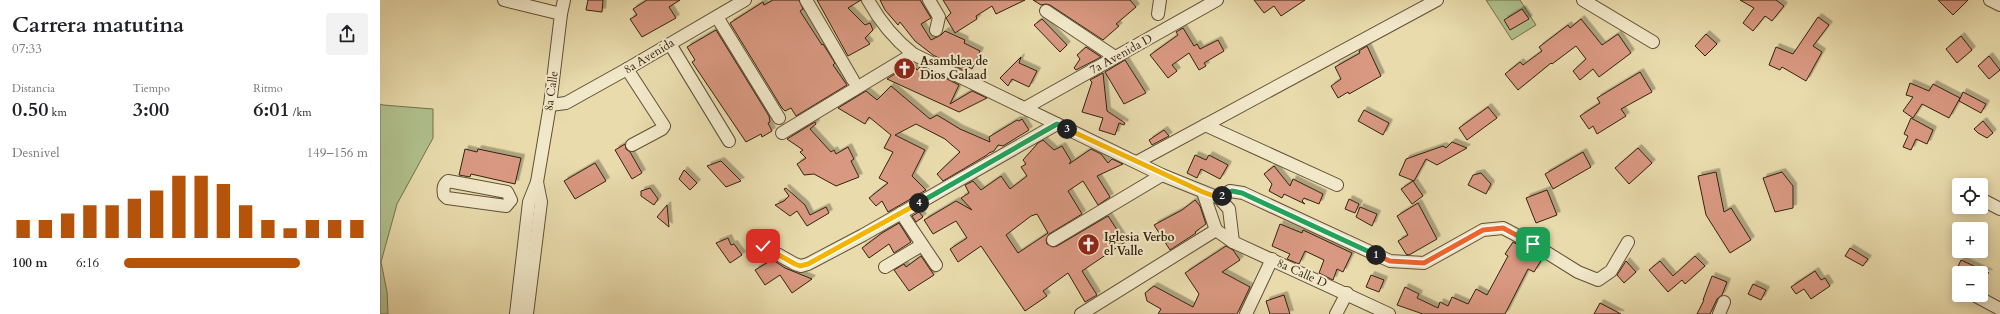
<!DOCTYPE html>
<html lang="es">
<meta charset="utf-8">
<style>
body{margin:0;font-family:Cardo,serif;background:#f2f2f2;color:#202124;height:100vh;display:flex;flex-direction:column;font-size:15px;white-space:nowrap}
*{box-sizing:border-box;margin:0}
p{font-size:13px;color:#757577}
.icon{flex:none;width:22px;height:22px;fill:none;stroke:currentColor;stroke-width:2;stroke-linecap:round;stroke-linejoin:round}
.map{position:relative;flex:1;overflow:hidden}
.sheet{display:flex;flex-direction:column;background:#fff;width:380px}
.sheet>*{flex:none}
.tools{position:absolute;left:1572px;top:178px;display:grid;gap:8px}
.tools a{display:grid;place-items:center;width:36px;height:36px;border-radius:4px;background:#fff;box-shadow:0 2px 10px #0003;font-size:20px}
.pin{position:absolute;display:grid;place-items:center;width:34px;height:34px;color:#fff;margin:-17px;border-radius:8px;box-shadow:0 2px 6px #0006}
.km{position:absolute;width:20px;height:20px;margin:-10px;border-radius:50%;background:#222;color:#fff;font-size:11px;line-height:20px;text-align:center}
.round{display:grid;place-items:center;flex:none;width:42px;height:42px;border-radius:4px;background:#f2f2f2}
.overview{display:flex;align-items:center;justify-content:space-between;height:68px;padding:0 12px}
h1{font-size:22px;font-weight:800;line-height:30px}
.figures{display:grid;grid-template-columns:repeat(3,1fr);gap:6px;height:68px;padding:4px 12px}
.figures div{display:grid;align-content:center}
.figures b{font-size:20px;font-weight:800}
.figures small{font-size:11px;font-weight:400}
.figures p{font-size:11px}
.chart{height:112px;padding:8px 12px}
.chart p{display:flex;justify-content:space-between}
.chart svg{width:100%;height:72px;margin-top:4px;stroke:#b45309;stroke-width:6}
ul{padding:0 12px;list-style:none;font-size:13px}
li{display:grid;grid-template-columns:64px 48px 1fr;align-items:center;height:30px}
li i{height:10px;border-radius:5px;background:#b45309}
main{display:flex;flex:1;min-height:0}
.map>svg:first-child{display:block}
</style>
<main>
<section class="sheet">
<div class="overview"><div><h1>Carrera matutina</h1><p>07:33</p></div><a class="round"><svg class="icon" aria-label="share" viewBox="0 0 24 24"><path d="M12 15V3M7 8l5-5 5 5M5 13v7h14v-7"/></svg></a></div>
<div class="figures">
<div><p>Distancia</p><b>0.50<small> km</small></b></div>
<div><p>Tiempo</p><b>3:00</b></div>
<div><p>Ritmo</p><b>6:01<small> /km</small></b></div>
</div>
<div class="chart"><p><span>Desnivel</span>149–156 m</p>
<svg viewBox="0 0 160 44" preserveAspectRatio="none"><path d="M5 44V33M15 44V33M25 44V29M35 44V24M45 44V24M55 44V20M65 44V15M75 44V6M85 44V6M95 44V11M105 44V24M115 44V33M125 44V38M135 44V33M145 44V33M155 44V33"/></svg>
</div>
<ul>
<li><b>100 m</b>6:16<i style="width:72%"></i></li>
</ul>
</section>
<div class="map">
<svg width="1620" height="314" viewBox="0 0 1620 314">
<defs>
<filter id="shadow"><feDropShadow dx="3.5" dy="-3.5" stdDeviation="0" flood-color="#0004"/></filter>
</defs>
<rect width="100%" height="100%" fill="#e9dbac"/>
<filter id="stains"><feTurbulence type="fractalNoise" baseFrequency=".005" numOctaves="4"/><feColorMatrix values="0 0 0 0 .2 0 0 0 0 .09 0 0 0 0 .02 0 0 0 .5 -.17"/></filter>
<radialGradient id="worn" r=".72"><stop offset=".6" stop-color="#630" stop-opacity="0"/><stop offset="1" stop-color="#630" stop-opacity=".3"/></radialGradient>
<g fill="#b0c18e" stroke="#72724e">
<path d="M1106 0H1140L1156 25 1132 40Z"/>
<path d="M0 104 3 105 53 109V138L17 204 1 262 7 292 8 314H0Z"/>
</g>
<g fill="#d99881" stroke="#34220f" fill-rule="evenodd" filter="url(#shadow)">
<path d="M208 0H223L222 12 206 10Z"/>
<path d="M267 0H300L289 7 296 18 262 37 250 19 257 15 253 9Z"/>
<path d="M393 0H419L423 9 420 11 442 45 443 44 455 63 453 65 467 85 416 116 411 108 405 111 402 108 350 23 383 2 384 5Z"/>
<path d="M437 0H481L468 8 485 25 490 23 493 30 485 38 490 44 468 56Z"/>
<path d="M500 0H540L551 18 541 24 551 40 561 35 565 31 585 40 584 43 600 51 592 69 587 66 585 71 553 55 535 41 520 22 518 25 505 10Z"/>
<path d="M563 0H645L616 14 612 6 596 16 597 19 575 33 566 18 571 13Z"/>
<path d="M653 0H750L756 7 736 24 739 26 723 40 670 5 666 4 661 5Z"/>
<path d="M874 0H925L901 16 894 6 884 13Z"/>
<path d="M1360 0H1396L1404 6 1392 21 1385 16 1373 31 1363 23 1374 8Z"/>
<path d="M1558 0H1588L1573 15Z"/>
<path d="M1142 9 1149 19 1130 30 1124 20Z"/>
<path d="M1438 17 1449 25 1433 46 1442 52 1426 81 1402 67 1400 70 1389 65 1396 47 1413 54Z"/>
<path d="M662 19 687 45 680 52 654 25Z"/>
<path d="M1201 19 1222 45 1238 34 1251 53 1219 77 1213 69 1200 80 1193 71 1206 59 1196 46 1172 64 1171 63 1138 90 1125 74 1140 62 1143 65 1162 51 1159 47 1188 25 1190 28Z"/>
<path d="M803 28 814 46 817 44 820 49 838 40 844 51 824 63 826 66 819 70 809 53 792 65 797 71 788 78 770 55 798 35 796 32Z"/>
<path d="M336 30 389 116 390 122 388 123 392 131 382 137 381 134 366 142 312 62 315 60 307 47Z"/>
<path d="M1326 34 1337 44 1325 56 1315 46Z"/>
<path d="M1581 36 1592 50 1577 63 1566 49Z"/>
<path d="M987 46 1001 76 969 94 968 92 958 98 951 86 961 79 955 67 980 53 979 51Z"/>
<path d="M706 47 721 57 696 70 694 68 700 59 697 55Z"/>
<path d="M1609 56 1620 70 1609 79 1598 66Z"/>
<path d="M641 57 639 63 657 71 649 87 632 79 628 86 620 78Z"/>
<path d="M745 60 766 93 744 104 725 72Z"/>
<path d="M532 63 537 70 541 66 579 85 570 104 592 91 607 98 579 112 507 79Z"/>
<path d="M1260 72 1272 92 1241 109 1246 116 1217 134 1213 126 1209 129 1200 116 1220 103 1217 98Z"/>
<path d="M723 73 727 111 745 123 744 125 739 123 735 135 719 130 723 118 702 112 712 82 710 80Z"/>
<path d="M1530 83 1549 91 1553 84 1580 98 1569 118 1542 104 1533 118 1523 111 1533 97 1526 95Z"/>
<path d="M511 86 550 119 557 115 580 129 610 142 609 137 637 120 639 121 642 119 649 130 623 146 618 145 614 151 609 153 607 155 563 181 557 174 580 152 565 139 536 124 515 135 545 150 532 176 546 190 508 212 502 201 496 206 489 198 508 183 499 178 513 152 504 148 511 135 489 117 485 124 458 108 486 91 497 100Z"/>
<path d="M1583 92 1606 104 1601 113 1579 101Z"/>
<path d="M1108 107 1117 118 1087 140 1079 128Z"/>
<path d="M984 110 1009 123 1003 135 978 121Z"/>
<path d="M1531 118 1553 130 1547 144 1536 139 1531 150 1523 147 1528 136 1524 134Z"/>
<path d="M1603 121 1613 133 1607 138 1598 133 1594 129Z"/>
<path d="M435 122 436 124 430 129 451 152 454 150 456 154 468 147 474 159 471 161 479 177 456 186 434 174 424 175 417 164 426 158 420 152 423 150 407 139Z"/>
<path d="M784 130 789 136 772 145 769 140Z"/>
<path d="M663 140 674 150 682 146 691 161 689 164 711 149 721 154 728 163 732 159 743 164 717 176 730 197 718 205 703 181 688 191 702 214 669 234 666 240 667 244 673 247 677 246 728 216 745 242 702 271 717 295 705 302 688 273 663 291 667 296 645 311 601 246 578 262 570 249 587 238 576 221 553 234 544 220 576 201 592 210 581 198 589 193 585 185 593 181 601 190 621 176 630 189 647 176 641 167 646 164 643 160 658 143ZM657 214 668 233 638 253 626 235 651 216Z"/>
<path d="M1072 142 1087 148 1057 165 1046 159 1034 181 1019 175 1026 159 1063 146 1066 148Z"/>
<path d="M245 144 246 149 250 152 262 173 252 179 235 150Z"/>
<path d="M1258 148 1272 163 1249 184 1235 168Z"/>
<path d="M85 149 97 152 98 149 141 158 135 184 91 174 90 177 79 175Z"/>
<path d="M1203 152 1211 167 1173 189 1165 174Z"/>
<path d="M815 155 826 160 829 155 848 165 840 179 821 169 817 178 807 173Z"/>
<path d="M341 161 361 181 346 187 327 166Z"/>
<path d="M215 163 226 181 195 199 184 181Z"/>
<path d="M894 166 910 186 913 179 943 194 939 204 924 198 922 201 925 204 904 194 902 198 889 191 892 184 884 174Z"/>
<path d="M304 170 317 183 310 190 299 179Z"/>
<path d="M1336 172 1344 212 1351 208 1371 240 1350 253 1326 215 1318 176Z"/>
<path d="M1402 172 1413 186V208L1395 212 1383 178Z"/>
<path d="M1101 173 1111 184 1106 194 1088 185 1093 175Z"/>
<path d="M1033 181 1043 196 1032 204 1021 189Z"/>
<path d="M270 188 278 199 274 205 261 196V191Z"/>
<path d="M406 188 425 205 430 215 446 207 449 213 427 226 417 211 410 216 395 205 404 201 409 196 404 189Z"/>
<path d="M1167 190 1177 215 1156 223 1146 198Z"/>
<path d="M969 199 979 204 975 213 965 209Z"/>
<path d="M815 200 820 206 826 224 815 232 816 233 790 250 774 225 802 210Z"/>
<path d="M1038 203 1057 239 1029 255 1026 254 1018 241 1028 235 1017 216Z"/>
<path d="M287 205 289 227 277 217Z"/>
<path d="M980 207 997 214 992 226 976 217Z"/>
<path d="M539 212 543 217 536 222 532 216Z"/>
<path d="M519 223 531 242 514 253 509 244 489 258 482 248 502 233Z"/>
<path d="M900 224 922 233 923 230 972 253 963 272 957 269 953 280 939 273 944 260 925 251 919 264 907 259 910 254 892 246Z"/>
<path d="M348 238 351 245 354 244 362 255 350 263 336 243Z"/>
<path d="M1133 242 1162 259 1154 272 1148 269 1125 314H1043L1017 305 1025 287 1039 294 1037 298 1058 308 1060 302 1068 306 1072 297 1088 304 1096 289 1107 295 1128 256 1125 254Z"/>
<path d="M846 246 853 250 860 260 842 272 870 287 857 314H778L781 309 767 301 765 293 774 286 813 307 819 294 805 273Z"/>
<path d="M1470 248 1488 259 1483 266 1465 256Z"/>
<path d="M541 256 554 275 529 291 514 270 524 264 526 267Z"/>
<path d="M1315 256 1325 266 1305 284 1302 280 1288 292 1269 270 1280 261 1293 276Z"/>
<path d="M390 258 405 268 432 279 412 293 400 275 385 285 375 270 390 261Z"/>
<path d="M1581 260 1609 273H1575Z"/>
<path d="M1246 261 1256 272 1244 283 1237 275Z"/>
<path d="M1435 271 1441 280 1445 278 1450 286 1431 299 1424 289 1416 294 1411 287Z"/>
<path d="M991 275 1004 280 999 292 986 287Z"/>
<path d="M1332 276 1347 282 1342 295 1337 299 1330 314H1317L1324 300H1323Z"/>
<path d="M1373 284 1386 290 1381 300 1368 294Z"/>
<path d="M904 295 910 314H890L886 301Z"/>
<path d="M1220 303 1241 314H1214Z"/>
</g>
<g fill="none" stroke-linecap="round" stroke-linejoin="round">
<defs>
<g id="minor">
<path d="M124 0 181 14"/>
<path d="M426 0 473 80"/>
<path d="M488 0C500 22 513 38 533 54L782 175 839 198 849 209 853 242"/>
<path d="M549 0 559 17 556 30"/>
<path d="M1203 0 1273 42"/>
<path d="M1610 0 1620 5"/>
<path d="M666 11 735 57"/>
<path d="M778 14 780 0"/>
<path d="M337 17 399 118"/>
<path d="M290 44 349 141"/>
<path d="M247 69 284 126 282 129 252 145"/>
<path d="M170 105 186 103 247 69 365 0"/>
<path d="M645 108 837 0"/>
<path d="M825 125 957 185"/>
<path d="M402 133 533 54"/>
<path d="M757 162 1057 0"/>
<path d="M68 181 127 192 131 200 126 206 67 198 64 195C63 189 63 185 68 181Z"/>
<path d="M823 192 836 230"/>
<path d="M839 198 850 191 863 193 1010 261 1044 263 1103 230 1123 228 1153 244 1198 272 1218 280 1231 271 1248 242"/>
<path d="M1601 199 1620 209"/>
<path d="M521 213 556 265"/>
<path d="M836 230 853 242 1009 314"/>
<path d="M673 240 782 175"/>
<path d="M383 246 415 264 421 266 428 264 483 235 677 124"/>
<path d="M505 267 542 245"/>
<path d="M1594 295 1620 309"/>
<path d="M136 314 149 202 157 182 170 105 181 14 184 0"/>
<path d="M147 314 161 202 157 182"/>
<path d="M701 314 836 230"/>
<path d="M866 314 892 259"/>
<path d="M956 314 967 293"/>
<path d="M1339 314 1344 302"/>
</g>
</defs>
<use href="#minor" stroke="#615036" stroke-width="14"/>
<use href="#minor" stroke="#f1e8c9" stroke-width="12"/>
</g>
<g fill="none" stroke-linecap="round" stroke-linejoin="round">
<defs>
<path id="split-1" d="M996 255 1010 261 1044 263 1103 230 1123 228 1153 244"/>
<path id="split-2" d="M842 196 852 191 862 193 996 255"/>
<path id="split-3" d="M687 129 823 192 839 198 842 196"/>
<path id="split-4" d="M539 203 677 124 687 129"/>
<path id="split-5" d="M383 246 415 264 420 266 428 264 539 203"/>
</defs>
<use href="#split-1" stroke="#fff" stroke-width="8"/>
<use href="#split-2" stroke="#fff" stroke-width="8"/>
<use href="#split-3" stroke="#fff" stroke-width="8"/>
<use href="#split-4" stroke="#fff" stroke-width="8"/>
<use href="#split-5" stroke="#fff" stroke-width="8"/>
<use href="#split-1" stroke="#f0652b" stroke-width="5"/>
<use href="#split-2" stroke="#22a559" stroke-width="5"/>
<use href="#split-3" stroke="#f5b400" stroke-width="5"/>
<use href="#split-4" stroke="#22a559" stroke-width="5"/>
<use href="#split-5" stroke="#f5b400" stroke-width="5"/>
</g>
<defs>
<symbol id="church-disc" viewBox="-11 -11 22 22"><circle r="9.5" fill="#8f2418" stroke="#f1e8c9"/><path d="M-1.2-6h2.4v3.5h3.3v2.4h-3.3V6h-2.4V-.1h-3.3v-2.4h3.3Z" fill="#fff"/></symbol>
</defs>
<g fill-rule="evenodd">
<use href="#church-disc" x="512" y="56" width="25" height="25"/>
<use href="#church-disc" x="696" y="232" width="25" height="25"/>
</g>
<g text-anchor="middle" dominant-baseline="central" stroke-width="4" stroke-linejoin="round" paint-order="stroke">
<g font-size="12" fill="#34220f" stroke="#f1e8c9">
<text transform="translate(741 54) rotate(-29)">7a Avenida D</text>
<text transform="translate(269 56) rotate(-31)">8a Avenida</text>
<text transform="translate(171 91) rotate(-82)">8a Calle</text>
<text transform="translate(922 273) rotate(24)">8a Calle D</text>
</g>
<g font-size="12" font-weight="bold" fill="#34220f" stroke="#f1e8c9" text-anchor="start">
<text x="540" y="61">Asamblea de<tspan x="540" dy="14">Dios Galaad</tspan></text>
<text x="724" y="237">Iglesia Verbo<tspan x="724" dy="14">el Valle</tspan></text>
</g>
</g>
<rect width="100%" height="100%" filter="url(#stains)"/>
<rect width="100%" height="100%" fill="url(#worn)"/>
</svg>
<div class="tools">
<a><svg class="icon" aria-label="locate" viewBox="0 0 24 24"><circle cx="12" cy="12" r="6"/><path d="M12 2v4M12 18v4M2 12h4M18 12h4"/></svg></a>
<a>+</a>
<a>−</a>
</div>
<div class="pin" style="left:1153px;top:244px;background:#1e9e55"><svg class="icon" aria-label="arrive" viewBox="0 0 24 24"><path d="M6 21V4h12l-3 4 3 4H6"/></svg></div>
<div class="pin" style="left:383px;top:246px;background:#d93025"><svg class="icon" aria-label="check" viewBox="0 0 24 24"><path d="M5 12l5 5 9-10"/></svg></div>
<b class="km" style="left:996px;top:255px">1</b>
<b class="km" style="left:842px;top:196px">2</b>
<b class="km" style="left:687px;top:129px">3</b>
<b class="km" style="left:539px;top:203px">4</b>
</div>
</main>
